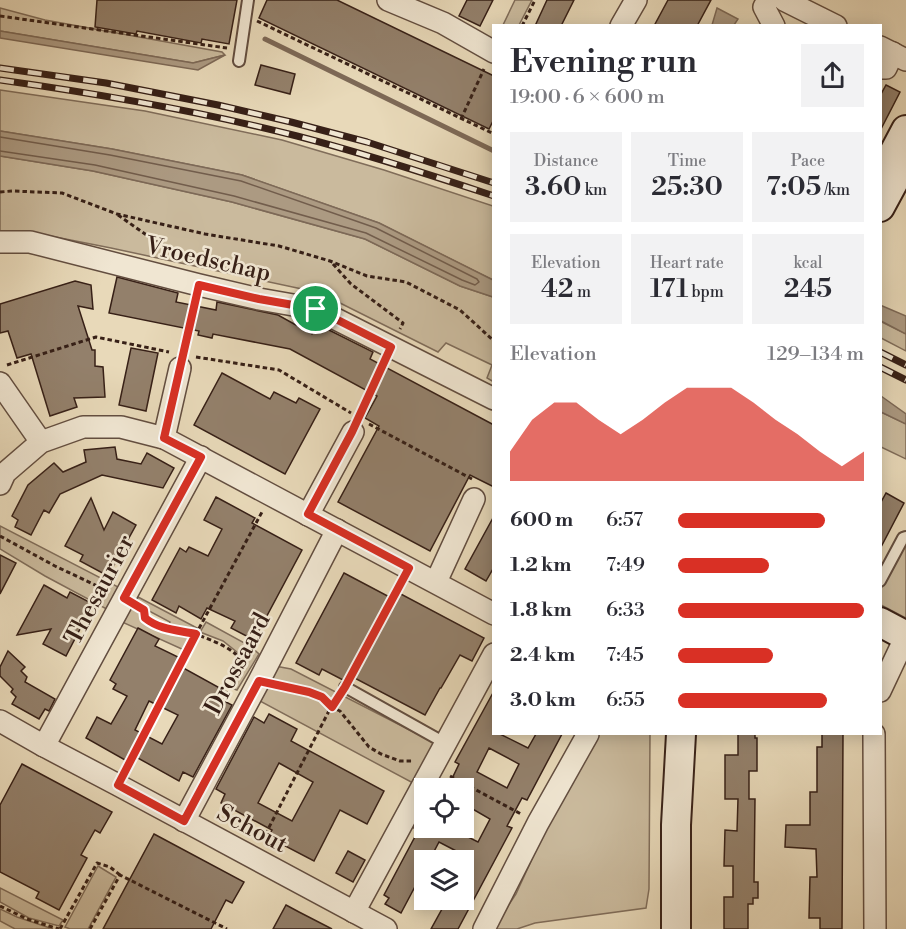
<!DOCTYPE html>
<meta charset="utf-8">
<style>
body{margin:0;font-family:"Libre Bodoni",serif;background:#f2f2f3;color:#2b2b33;height:100vh;display:flex;flex-direction:column;font-size:22px;white-space:nowrap}
*{box-sizing:border-box;margin:0}
p{font-size:20px;color:#7c7c81}
.icon{flex:none;width:33px;height:33px;fill:none;stroke:currentColor;stroke-width:2;stroke-linecap:round;stroke-linejoin:round}
.map{position:relative;flex:1;overflow:hidden}
.panel{position:absolute;left:492px;top:24px;width:390px;height:711px;display:flex;flex-direction:column;background:#fff;border-radius:0px;box-shadow:0 3px 15px #0003}
.panel>*{flex:none}
.buttons{position:absolute;left:414px;top:778px;display:grid;gap:12px}
.buttons a{display:grid;place-items:center;width:60px;height:60px;border-radius:0px;background:#fff;box-shadow:0 3px 15px #0003;font-size:30px}
.pin{position:absolute;display:grid;place-items:center;width:51px;height:51px;color:#fff;margin:-26px;border:3px solid #fff;border-radius:50%;box-shadow:0 2px 6px #0007}
.round{display:grid;place-items:center;flex:none;width:63px;height:63px;border-radius:0px;background:#f2f2f3}
.overview{display:flex;align-items:center;justify-content:space-between;height:102px;padding:0 18px}
h1{font-size:33px;font-weight:600;line-height:45px}
.metrics{display:grid;grid-template-columns:repeat(3,1fr);gap:9px;height:102px;padding:6px 18px}
.metrics div{display:grid;align-content:center;border-radius:0px;background:#f2f2f3;text-align:center}
.metrics b{font-size:26px;font-weight:600}
.metrics small{font-size:16px;font-weight:400}
.metrics p{font-size:16px}
.chart{height:168px;padding:12px 18px}
.chart p{display:flex;justify-content:space-between}
.chart svg{width:100%;height:108px;margin-top:6px;fill:#d93025;opacity:.7}
ul{padding:0 18px;list-style:none;font-size:20px}
li{display:grid;grid-template-columns:96px 72px 1fr;align-items:center;height:45px}
li i{height:15px;border-radius:8px;background:#d93025}
.map>svg:first-child{display:block}
</style>
<div class="map">
<svg width="906" height="929" viewBox="0 0 906 929">
<rect width="100%" height="100%" fill="#e8d9b9"/>
<filter id="stains"><feTurbulence type="fractalNoise" baseFrequency=".00333" numOctaves="4"/><feColorMatrix values="0 0 0 0 .2 0 0 0 0 .09 0 0 0 0 .02 0 0 0 .5 -.17"/></filter>
<radialGradient id="worn" r=".72"><stop offset=".6" stop-color="#630" stop-opacity="0"/><stop offset="1" stop-color="#630" stop-opacity=".3"/></radialGradient>
<g fill="#caba9d" stroke="#806d5a" stroke-width="1.5">
<path d="M515 0H532L519 25H503Z"/>
<path d="M0 8 45 20 222 52 225 55 193 63 0 31Z"/>
<path d="M0 90 145 111 282 140 384 170 493 206V280L379 223 242 175 112 149 0 131Z"/>
<path d="M0 156 93 171 232 202 365 239 460 286 493 297V379L492 381 487 378 492 365 446 343 438 352 338 302 316 292 111 248 30 232 0 234Z"/>
<path d="M880 321 906 334V351L881 338Z"/>
<path d="M881 412 906 424V459L881 447Z"/>
<path d="M0 526 124 590 114 613 45 576 0 549Z"/>
<path d="M906 543V618L881 605 880 589 903 545Z"/>
<path d="M138 597 197 628 194 631 168 627 170 622 136 604Z"/>
<path d="M131 606 158 630 192 636 184 650 122 622Z"/>
<path d="M206 622 250 646 259 654 237 690 226 686 243 657 223 641 200 632Z"/>
<path d="M275 666 291 669 435 743 413 783 258 700Z"/>
<path d="M598 734H650L649 889 646 908 535 923 517 929H493L516 894 549 822Z"/>
<path d="M98 866 116 877 88 929H70L65 927Z"/>
<path d="M0 888 63 920 59 926 29 918 0 902Z"/>
<path d="M0 909 17 917 53 929H15L0 921Z"/>
</g>
<g fill="#ac9a82" stroke="#7d6957" stroke-width="1.5">
<path d="M717 8 738 19 734 25H712Z"/>
<path d="M0 31 193 63 225 55 198 70 0 38Z"/>
<path d="M0 131 112 149 242 175 379 223 493 280V297L460 286 365 239 232 202 93 171 0 156Z"/>
<path d="M880 305 906 316V334L881 321Z"/>
<path d="M881 396 906 414V424L881 412Z"/>
</g>
<g fill="none" stroke-linecap="round" stroke-linejoin="round">
<path stroke="#725d4c" stroke-width="1.5" d="M0 137 110 155 241 181 376 228 477 279 479 282 475 285 462 280 366 233 234 196 95 165 0 151"/>
<path stroke="#7d6957" stroke-width="5" d="M265 39 494 151"/>
</g>
<g fill="#93806b" stroke="#372017" stroke-width="1.5" fill-rule="evenodd">
<path d="M97 0H237L229 44 202 39 201 43 137 31 136 34 95 27Z"/>
<path d="M267 0H337L494 76V119L489 129 259 18Z"/>
<path d="M467 0H493L480 26 459 16Z"/>
<path d="M547 0H574L561 26H535Z"/>
<path d="M668 0H711L697 26H654Z"/>
<path d="M261 65 295 74 290 94 255 85Z"/>
<path d="M886 85 900 92 880 131V96Z"/>
<path d="M117 277 178 293 176 302 216 310 217 302 278 315 312 334 317 324 373 352 370 359 494 425V487L470 475 430 551 338 502 379 426 365 418 377 396 290 349 213 334 212 338 198 335 199 331 109 313Z"/>
<path d="M75 281 91 285 93 309 78 306 92 350H95V366L103 367 105 397 74 398 77 407 50 416 31 354 17 358 8 331 0 333V304Z"/>
<path d="M131 348 158 353 146 411 119 405Z"/>
<path d="M222 373 270 399 274 392 296 403 299 398 320 409 285 474 194 425Z"/>
<path d="M115 447 117 459 141 464 147 453 174 468 163 488 102 475 60 494 49 513 44 510 31 535 15 527 18 520 12 516 28 485 54 463 63 472 86 462 84 450Z"/>
<path d="M886 493 904 503 880 549V504Z"/>
<path d="M216 497 255 518 252 523 302 550 254 640 231 628 235 621 207 608 201 619 179 606 176 613 152 600 180 548 186 552 189 547 208 556 222 529 204 520Z"/>
<path d="M91 498 104 530 113 512 136 525 108 576 80 561 83 555 65 546Z"/>
<path d="M494 516V567L486 581 465 569Z"/>
<path d="M0 555 16 563 0 594Z"/>
<path d="M344 573 395 600 399 593 484 638 472 661 460 655 441 688H440L425 715 349 675 346 680H343L322 669 319 675 296 663Z"/>
<path d="M44 585 67 598 70 592 93 604 66 656 43 644 51 629 17 635Z"/>
<path d="M138 628 159 639 155 646 180 658 176 664 227 692 222 700 232 705 193 777 183 772 179 781 129 753 125 760 86 738 97 717 111 724 127 696 113 689 116 684 110 680ZM149 701 178 715 162 744 135 730Z"/>
<path d="M8 651 25 667 21 671 27 677 25 682 55 699 49 711 45 709 39 719 12 704 16 697 11 692 13 689 0 676V667Z"/>
<path d="M494 691V734H500L528 748 536 734H562L527 800 522 798 507 826 512 828 458 929H431L447 900H464V855L439 842 429 861H424V884L418 881 401 913 385 904 389 898 384 895 418 831 414 828H450L478 842 490 819 464 804V789H447L459 764 455 762ZM489 748 519 764 507 788 477 772Z"/>
<path d="M269 714 297 729 291 741 384 791 367 824 340 810 314 861 268 837 272 830 221 803 225 794 216 789 254 717 264 723ZM279 763 313 782 292 821 258 803Z"/>
<path d="M738 734H755V738H757V771H749V799H755L754 882H758V898H753V904H748V929H724V897H733V866H724L725 830 737 831 738 799H725V755H738Z"/>
<path d="M822 734H843L842 929H820V918H809L810 877H817L816 849 785 847 786 825H810V792H817V747H822Z"/>
<path d="M22 764 112 812 100 833 95 830 81 855 87 858 59 910 36 898 39 892 0 872V805Z"/>
<path d="M154 834 244 882 232 903 226 900 211 929H103Z"/>
<path d="M348 851 365 860 353 882 336 873Z"/>
<path d="M286 905 299 912 332 929H273Z"/>
</g>
<g fill="none" stroke-linecap="round" stroke-linejoin="round">
<defs>
<g id="lane">
<path d="M239 61 248 0"/>
<path d="M880 581 903 538 906 537"/>
<path d="M345 687 445 743"/>
</g>
<g id="street">
<path d="M388 0 443 23 494 52"/>
<path d="M768 0 764 7 774 26"/>
<path d="M784 0 836 26"/>
<path d="M621 26 636 0"/>
<path d="M880 47 906 60"/>
<path d="M880 68H886L893 53"/>
<path d="M0 242H30L199 285 259 299 316 309 494 399"/>
<path d="M0 383 41 442"/>
<path d="M164 438 180 368"/>
<path d="M0 484 5 473 41 442 83 427H121L164 438 494 614"/>
<path d="M308 515 353 432"/>
<path d="M436 582 474 499"/>
<path d="M880 691 906 636"/>
<path d="M0 721 44 746 118 785 386 929"/>
<path d="M874 734 875 929"/>
<path d="M44 746 201 457"/>
<path d="M184 821 259 681 337 530"/>
<path d="M354 912 494 654"/>
<path d="M484 929 538 823 588 734"/>
</g>
<g id="secondary">
<path d="M880 179 906 130"/>
<path d="M880 207 902 166"/>
<path d="M880 622 906 636"/>
<path d="M676 929V825L681 734"/>
</g>
</defs>
<use href="#lane" stroke="#634e40" stroke-width="14"/>
<use href="#street" stroke="#634e40" stroke-width="24"/>
<use href="#secondary" stroke="#372017" stroke-width="32"/>
<g stroke="#372017" stroke-width="3" stroke-dasharray="4.5 3" stroke-linecap="butt">
<path d="M0 16 227 48"/>
<path d="M257 21 494 134"/>
<path d="M522 26 535 0"/>
<path d="M461 119 484 69"/>
<path d="M0 192 12 191 62 193 117 214 205 234 279 246 330 261 367 276 406 282 460 310 494 341"/>
<path d="M118 215 155 241 203 264"/>
<path d="M333 264 351 284 403 323 400 329"/>
<path d="M184 351 195 302"/>
<path d="M196 357 279 370 351 413"/>
<path d="M7 365 96 337 169 352"/>
<path d="M359 416 384 362"/>
<path d="M369 424 472 479"/>
<path d="M0 536 55 566 108 591"/>
<path d="M246 667C236 648 215 642 196 634L262 512"/>
<path d="M351 676 401 584"/>
<path d="M279 686 309 692 322 697 331 707 339 697"/>
<path d="M126 769 196 634C177 630 160 630 145 618L144 610 140 608"/>
<path d="M450 776 521 814"/>
<path d="M262 841 331 707 340 711 369 747 381 754 400 761H414"/>
<path d="M0 906 27 919 59 929"/>
<path d="M60 929 97 863 110 867 120 875"/>
<path d="M90 929 120 875 227 929"/>
</g>
<use href="#lane" stroke="#f0e6d2" stroke-width="10"/>
<use href="#street" stroke="#f0e6d2" stroke-width="21"/>
<use href="#secondary" stroke="#f0e6d2" stroke-width="28"/>
<defs>
<g id="rail">
<path d="M0 68 106 83 218 105 291 122 367 142 494 183"/>
<path d="M0 80C100 94 199 111 297 136 363 153 428 174 494 196"/>
<path d="M880 352 906 365"/>
<path d="M880 367 906 380"/>
</g>
</defs>
<use href="#rail" stroke="#372017" stroke-width="7"/>
<use href="#rail" stroke="#f0e6d2" stroke-width="4.5" stroke-dasharray="14" stroke-linecap="butt"/>
</g>
<g fill="none" stroke-linecap="round" stroke-linejoin="round">
<defs>
<path id="route" d="M199 285 259 299 316 309 391 347 352 432 308 514 409 568 345 687 332 707 322 697 309 692 259 681 184 821 118 785 196 634C177 630 160 630 145 618L144 610 124 598 201 457 164 438Z"/>
</defs>
<use href="#route" stroke="#fff" stroke-width="12"/>
<use href="#route" stroke="#d93025" stroke-width="8"/>
</g>
<g text-anchor="middle" dominant-baseline="central" stroke-width="5" stroke-linejoin="round" paint-order="stroke">
<g font-size="24" fill="#372017" stroke="#f0e6d2">
<text transform="translate(208 260) rotate(13)">Vroedschap</text>
<text transform="translate(100 590) rotate(-62)">Thesaurier</text>
<text transform="translate(238 664) rotate(-62)">Drossaard</text>
<text transform="translate(252 829) rotate(28)">Schout</text>
</g>
</g>
<rect width="100%" height="100%" filter="url(#stains)"/>
<rect width="100%" height="100%" fill="url(#worn)"/>
</svg>
<div class="buttons">
<a><svg class="icon" aria-label="locate" viewBox="0 0 24 24"><circle cx="12" cy="12" r="6"/><path d="M12 2v4M12 18v4M2 12h4M18 12h4"/></svg></a>
<a><svg class="icon" aria-label="layers" viewBox="0 0 24 24"><path d="M12 4l9 5-9 5-9-5zM3 14l9 5 9-5"/></svg></a>
</div>
<div class="pin" style="left:316px;top:309px;background:#1e9e55"><svg class="icon" aria-label="arrive" viewBox="0 0 24 24"><path d="M6 21V4h12l-3 4 3 4H6"/></svg></div>
<section class="panel">
<div class="overview"><div><h1>Evening run</h1><p>19:00 · 6 × 600 m</p></div><a class="round"><svg class="icon" aria-label="share" viewBox="0 0 24 24"><path d="M12 15V3M7 8l5-5 5 5M5 13v7h14v-7"/></svg></a></div>
<div class="metrics">
<div><p>Distance</p><b>3.60<small> km</small></b></div>
<div><p>Time</p><b>25:30</b></div>
<div><p>Pace</p><b>7:05<small> /km</small></b></div>
</div>
<div class="metrics">
<div><p>Elevation</p><b>42<small> m</small></b></div>
<div><p>Heart rate</p><b>171<small> bpm</small></b></div>
<div><p>kcal</p><b>245</b></div>
</div>
<div class="chart"><p><span>Elevation</span>129–134 m</p>
<svg viewBox="0 0 160 44" preserveAspectRatio="none"><path d="M0 44V32L10 19L20 12L30 12L40 19L50 25L60 19L70 12L80 6L90 6L100 6L110 12L120 19L130 25L140 32L150 38L160 32V44z"/></svg>
</div>
<ul>
<li><b>600 m</b>6:57<i style="width:79%"></i></li>
<li><b>1.2 km</b>7:49<i style="width:49%"></i></li>
<li><b>1.8 km</b>6:33<i style="width:100%"></i></li>
<li><b>2.4 km</b>7:45<i style="width:51%"></i></li>
<li><b>3.0 km</b>6:55<i style="width:80%"></i></li>
</ul>
</section>
</div>
